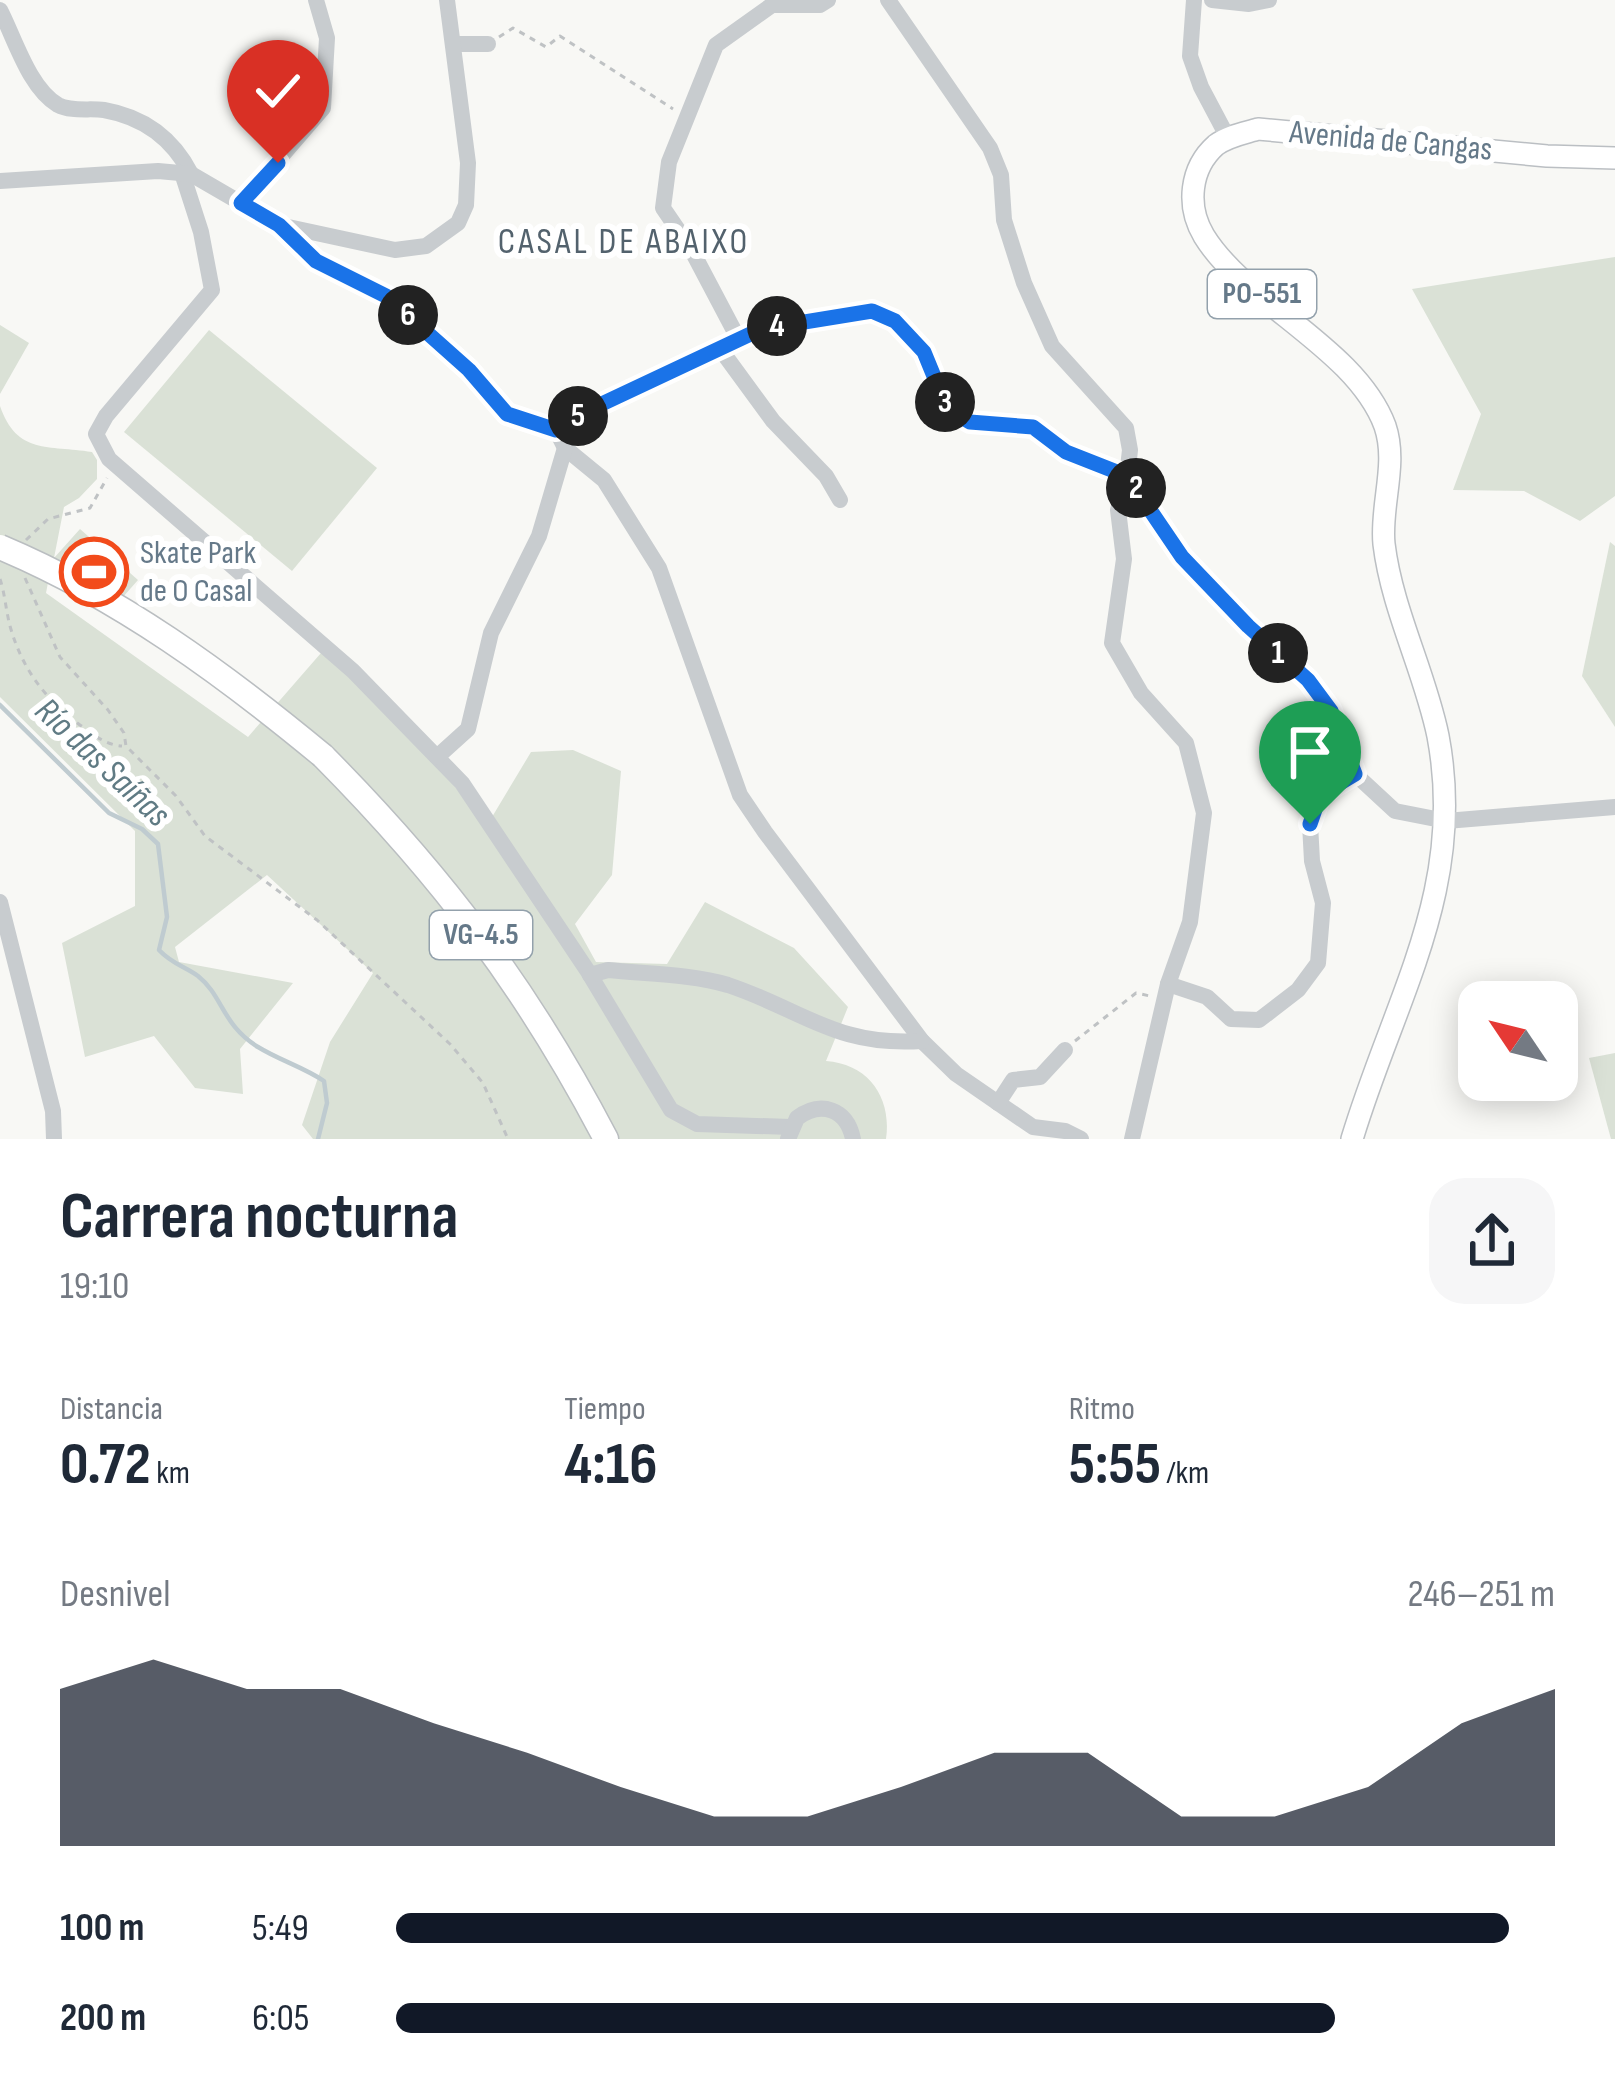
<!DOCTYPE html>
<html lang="es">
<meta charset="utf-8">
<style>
body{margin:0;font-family:"Sofia Sans Condensed",sans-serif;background:#f6f6f7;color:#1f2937;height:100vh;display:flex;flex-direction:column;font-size:45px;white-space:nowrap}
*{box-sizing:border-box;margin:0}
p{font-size:39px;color:#747a83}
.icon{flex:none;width:66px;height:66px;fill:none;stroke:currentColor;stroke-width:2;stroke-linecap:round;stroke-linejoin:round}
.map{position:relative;height:1139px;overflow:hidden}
.panel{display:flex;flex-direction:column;background:#fff;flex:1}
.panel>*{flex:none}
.needle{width:78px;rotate:305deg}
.tools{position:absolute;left:1458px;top:981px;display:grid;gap:24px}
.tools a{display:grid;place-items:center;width:120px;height:120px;border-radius:24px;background:#fff;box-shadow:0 6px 30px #0003;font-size:60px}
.pin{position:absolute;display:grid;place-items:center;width:102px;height:102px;color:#fff;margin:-123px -51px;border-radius:50% 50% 50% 0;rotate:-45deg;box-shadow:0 0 12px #0007}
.pin .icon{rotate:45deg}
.km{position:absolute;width:60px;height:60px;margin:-30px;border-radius:50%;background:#222;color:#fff;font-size:33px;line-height:60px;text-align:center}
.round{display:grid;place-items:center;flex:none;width:126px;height:126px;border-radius:36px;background:#f6f6f7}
.head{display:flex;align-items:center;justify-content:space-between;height:204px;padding:0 60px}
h1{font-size:66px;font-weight:700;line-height:90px}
.metrics{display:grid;grid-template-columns:repeat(3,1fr);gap:18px;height:204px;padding:12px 60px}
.metrics div{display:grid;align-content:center}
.metrics b{font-size:60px;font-weight:700}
.metrics small{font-size:33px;font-weight:400}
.metrics p{font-size:33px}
.chart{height:336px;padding:24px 60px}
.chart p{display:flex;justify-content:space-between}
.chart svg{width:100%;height:216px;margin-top:12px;fill:#111827;opacity:.7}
ul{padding:0 60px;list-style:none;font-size:39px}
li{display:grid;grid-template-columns:192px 144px 1fr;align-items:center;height:90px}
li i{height:30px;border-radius:15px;background:#111827}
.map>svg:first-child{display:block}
</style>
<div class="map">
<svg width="1615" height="1139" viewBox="0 0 1615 1139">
<rect width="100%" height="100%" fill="#f8f8f5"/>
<g fill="#dae1d6">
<path d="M1615 257V496L1580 521 1524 491 1453 490 1481 414 1412 289Z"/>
<path d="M0 325 29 343 0 394Z"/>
<path d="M209 330 377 468 292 571 124 432Z"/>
<path d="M0 406C17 455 48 445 92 452L97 460V479L79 498 64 507 54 558 80 529 138 580 108 614 51 567 46 593 248 737 321 653C383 702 440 763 486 827L531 752 573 750 621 771 612 875 575 924 596 962 667 964 705 902 794 948 848 1007 826 1061C869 1064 892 1098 886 1139H313L302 1125 330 1042 373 973 267 875 175 947 179 962 293 983 240 1049 243 1094 195 1088 154 1036 85 1057 62 943 135 906V831L0 697Z"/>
<path d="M1610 542 1615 546V727L1582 676Z"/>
<path d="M1615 1053V1139H1611L1589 1058Z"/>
</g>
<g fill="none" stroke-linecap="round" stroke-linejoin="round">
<path stroke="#bfcbd0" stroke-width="4.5" d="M0 705 109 813 142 829 158 844 167 917 159 950C172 964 184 966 198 976 223 996 222 1025 258 1047 279 1060 303 1067 324 1081L327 1103 318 1139"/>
<defs>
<path id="major" d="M1352 1139C1394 999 1467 889 1438 736 1425 672 1392 610 1384 544 1380 506 1398 464 1385 426 1356 348 1246 304 1204 236 1186 206 1190 168 1216 145 1228 136 1245 133 1258 129L1547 156 1615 158"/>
<path id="highway" d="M323 756C442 876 527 988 606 1139"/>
</defs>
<use href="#major" stroke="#bbbfc3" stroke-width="24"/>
<use href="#highway" stroke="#babec1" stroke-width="27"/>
<g stroke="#bfc2c4" stroke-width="3" stroke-dasharray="6 6" stroke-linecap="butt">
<path d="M499 37 513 28 546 47 560 36 673 109"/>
<path d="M26 540 48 519 90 508 107 478"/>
<path d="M25 578 60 657 108 710 124 733 126 746 176 796 205 836 317 920 450 1044 483 1083 508 1139"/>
<path d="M0 579C5 594 6 611 10 626 22 669 45 699 80 725 93 734 105 745 122 746"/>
<path d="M1075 1041 1136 993 1150 996"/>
</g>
<g stroke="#c8cccf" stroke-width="16">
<path d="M888 0 990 148 1001 175 1004 220 1024 283 1052 346 1126 428 1130 450 1127 476 1182 557 1248 626 1308 680 1331 711 1355 774 1395 811 1446 821 1615 807"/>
<path d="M1194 0 1190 56 1201 87 1228 138"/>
<path d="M1212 0 1249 4 1269 0"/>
<path d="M0 10C15 39 29 88 58 105 71 112 90 108 104 110 144 117 173 139 191 174"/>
<path d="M453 44H488"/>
<path d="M182 173 201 232 212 290 106 416 96 434 109 459 353 671 462 783 587 970 671 1110 697 1124 791 1127"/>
<path d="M0 181 158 171 191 174 279 225 395 250 426 246 458 223 466 205 468 163 447 0"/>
<path d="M241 203 323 108 327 38 316 0"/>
<path d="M279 225 316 261 386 296 469 370 507 414 556 430 565 448 604 480 659 568 740 795 765 832 922 1041 956 1074 1033 1127 1065 1131 1081 1139"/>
<path d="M739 340 691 249 663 208 669 162 716 45 772 5H820L828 0"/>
<path d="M721 350 773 421 826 476 840 500"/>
<path d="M556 430 574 417 761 329 872 311 895 321 924 351 947 408 969 423 1033 427 1066 452 1127 476 1118 510 1124 559 1112 643 1141 693 1186 743 1204 813 1190 922 1168 984 1132 1139"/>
<path d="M437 757 468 729 491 633 539 536 565 448"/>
<path d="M0 902 53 1111 54 1139"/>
<path d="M590 975 608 970C646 974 692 974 728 985 803 1010 836 1047 922 1041"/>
<path d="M1168 984 1207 997 1231 1019 1259 1020 1298 990 1318 963 1323 903 1312 861 1310 824 1320 795 1355 774"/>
<path d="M998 1103 1013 1080 1040 1077 1065 1050"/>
<path d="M788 1139 797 1118C821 1100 847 1109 853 1139"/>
</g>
<use href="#major" stroke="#fff" stroke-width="21"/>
<use href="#highway" stroke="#fff" stroke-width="24"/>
<defs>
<path id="highway-bridge" d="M0 547C119 597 224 674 323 756"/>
</defs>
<use href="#highway-bridge" stroke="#babec1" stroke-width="27" stroke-linecap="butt"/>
<use href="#highway-bridge" stroke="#fff" stroke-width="24"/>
</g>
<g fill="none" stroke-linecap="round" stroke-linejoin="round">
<defs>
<path id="route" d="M278 163 241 203 279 225 316 261 386 296 469 370 507 414 556 430 574 417 761 329 872 311 895 321 924 352 947 408 970 422 1033 427 1066 452 1127 476 1182 557 1248 626 1308 680 1331 711 1355 774 1320 795 1310 824"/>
</defs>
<use href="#route" stroke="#fff" stroke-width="24"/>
<use href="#route" stroke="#1a73e8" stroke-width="15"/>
</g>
<defs>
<symbol id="stadium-ring" viewBox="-11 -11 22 22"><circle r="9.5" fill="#fff" stroke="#f24b1b" stroke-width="1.5"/><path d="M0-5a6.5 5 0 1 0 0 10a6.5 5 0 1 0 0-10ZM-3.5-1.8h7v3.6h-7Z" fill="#f24b1b"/></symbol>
</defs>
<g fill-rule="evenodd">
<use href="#stadium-ring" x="56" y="534" width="76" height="76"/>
</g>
<g text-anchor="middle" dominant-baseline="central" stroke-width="12" stroke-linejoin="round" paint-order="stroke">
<g fill="#fff" stroke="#93a1ac" stroke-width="3">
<rect x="1208" y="270" width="108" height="48" rx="9"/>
<rect x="430" y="911" width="102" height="48" rx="9"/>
</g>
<g font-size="30" font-weight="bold" fill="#657989">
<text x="1262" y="294">PO-551</text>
<text x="481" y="935">VG-4.5</text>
</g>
<g font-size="33" fill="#657989" stroke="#fff">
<text transform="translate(1391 141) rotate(5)">Avenida de Cangas</text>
</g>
<g font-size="33" fill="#657989" stroke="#fff" text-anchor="start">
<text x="140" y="553">Skate Park<tspan x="140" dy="38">de O Casal</tspan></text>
</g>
<g font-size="36" letter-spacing="3" fill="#53626d" stroke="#fff">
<text x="624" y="242">CASAL DE ABAIXO</text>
</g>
<g font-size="36" font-style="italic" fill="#607b84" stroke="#fff">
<text transform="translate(102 763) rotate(43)">Río das Saíñas</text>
</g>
</g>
</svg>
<div class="tools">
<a><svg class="needle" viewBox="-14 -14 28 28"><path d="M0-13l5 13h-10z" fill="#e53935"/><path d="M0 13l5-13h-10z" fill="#747a83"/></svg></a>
</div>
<div class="pin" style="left:1310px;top:824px;background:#1e9e55"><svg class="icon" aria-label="arrive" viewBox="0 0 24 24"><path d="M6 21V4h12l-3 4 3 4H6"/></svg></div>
<div class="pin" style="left:278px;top:163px;background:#d93025"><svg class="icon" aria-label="check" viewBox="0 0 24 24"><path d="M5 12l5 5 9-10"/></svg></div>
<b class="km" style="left:1278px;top:653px">1</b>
<b class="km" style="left:1136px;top:488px">2</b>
<b class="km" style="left:945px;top:402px">3</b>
<b class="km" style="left:777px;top:326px">4</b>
<b class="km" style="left:578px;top:416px">5</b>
<b class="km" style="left:408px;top:315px">6</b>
</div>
<section class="panel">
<div class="head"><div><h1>Carrera nocturna</h1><p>19:10</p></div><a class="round"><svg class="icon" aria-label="share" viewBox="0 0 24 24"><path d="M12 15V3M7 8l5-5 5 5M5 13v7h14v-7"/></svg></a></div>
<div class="metrics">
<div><p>Distancia</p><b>0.72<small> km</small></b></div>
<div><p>Tiempo</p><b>4:16</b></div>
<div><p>Ritmo</p><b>5:55<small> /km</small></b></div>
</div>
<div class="chart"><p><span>Desnivel</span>246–251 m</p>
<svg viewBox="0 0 160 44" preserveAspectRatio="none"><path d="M0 44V12L10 6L20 12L30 12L40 19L50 25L60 32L70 38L80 38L90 32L100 25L110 25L120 38L130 38L140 32L150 19L160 12V44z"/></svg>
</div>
<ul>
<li><b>100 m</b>5:49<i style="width:96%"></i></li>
<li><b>200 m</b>6:05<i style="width:81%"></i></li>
</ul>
</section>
